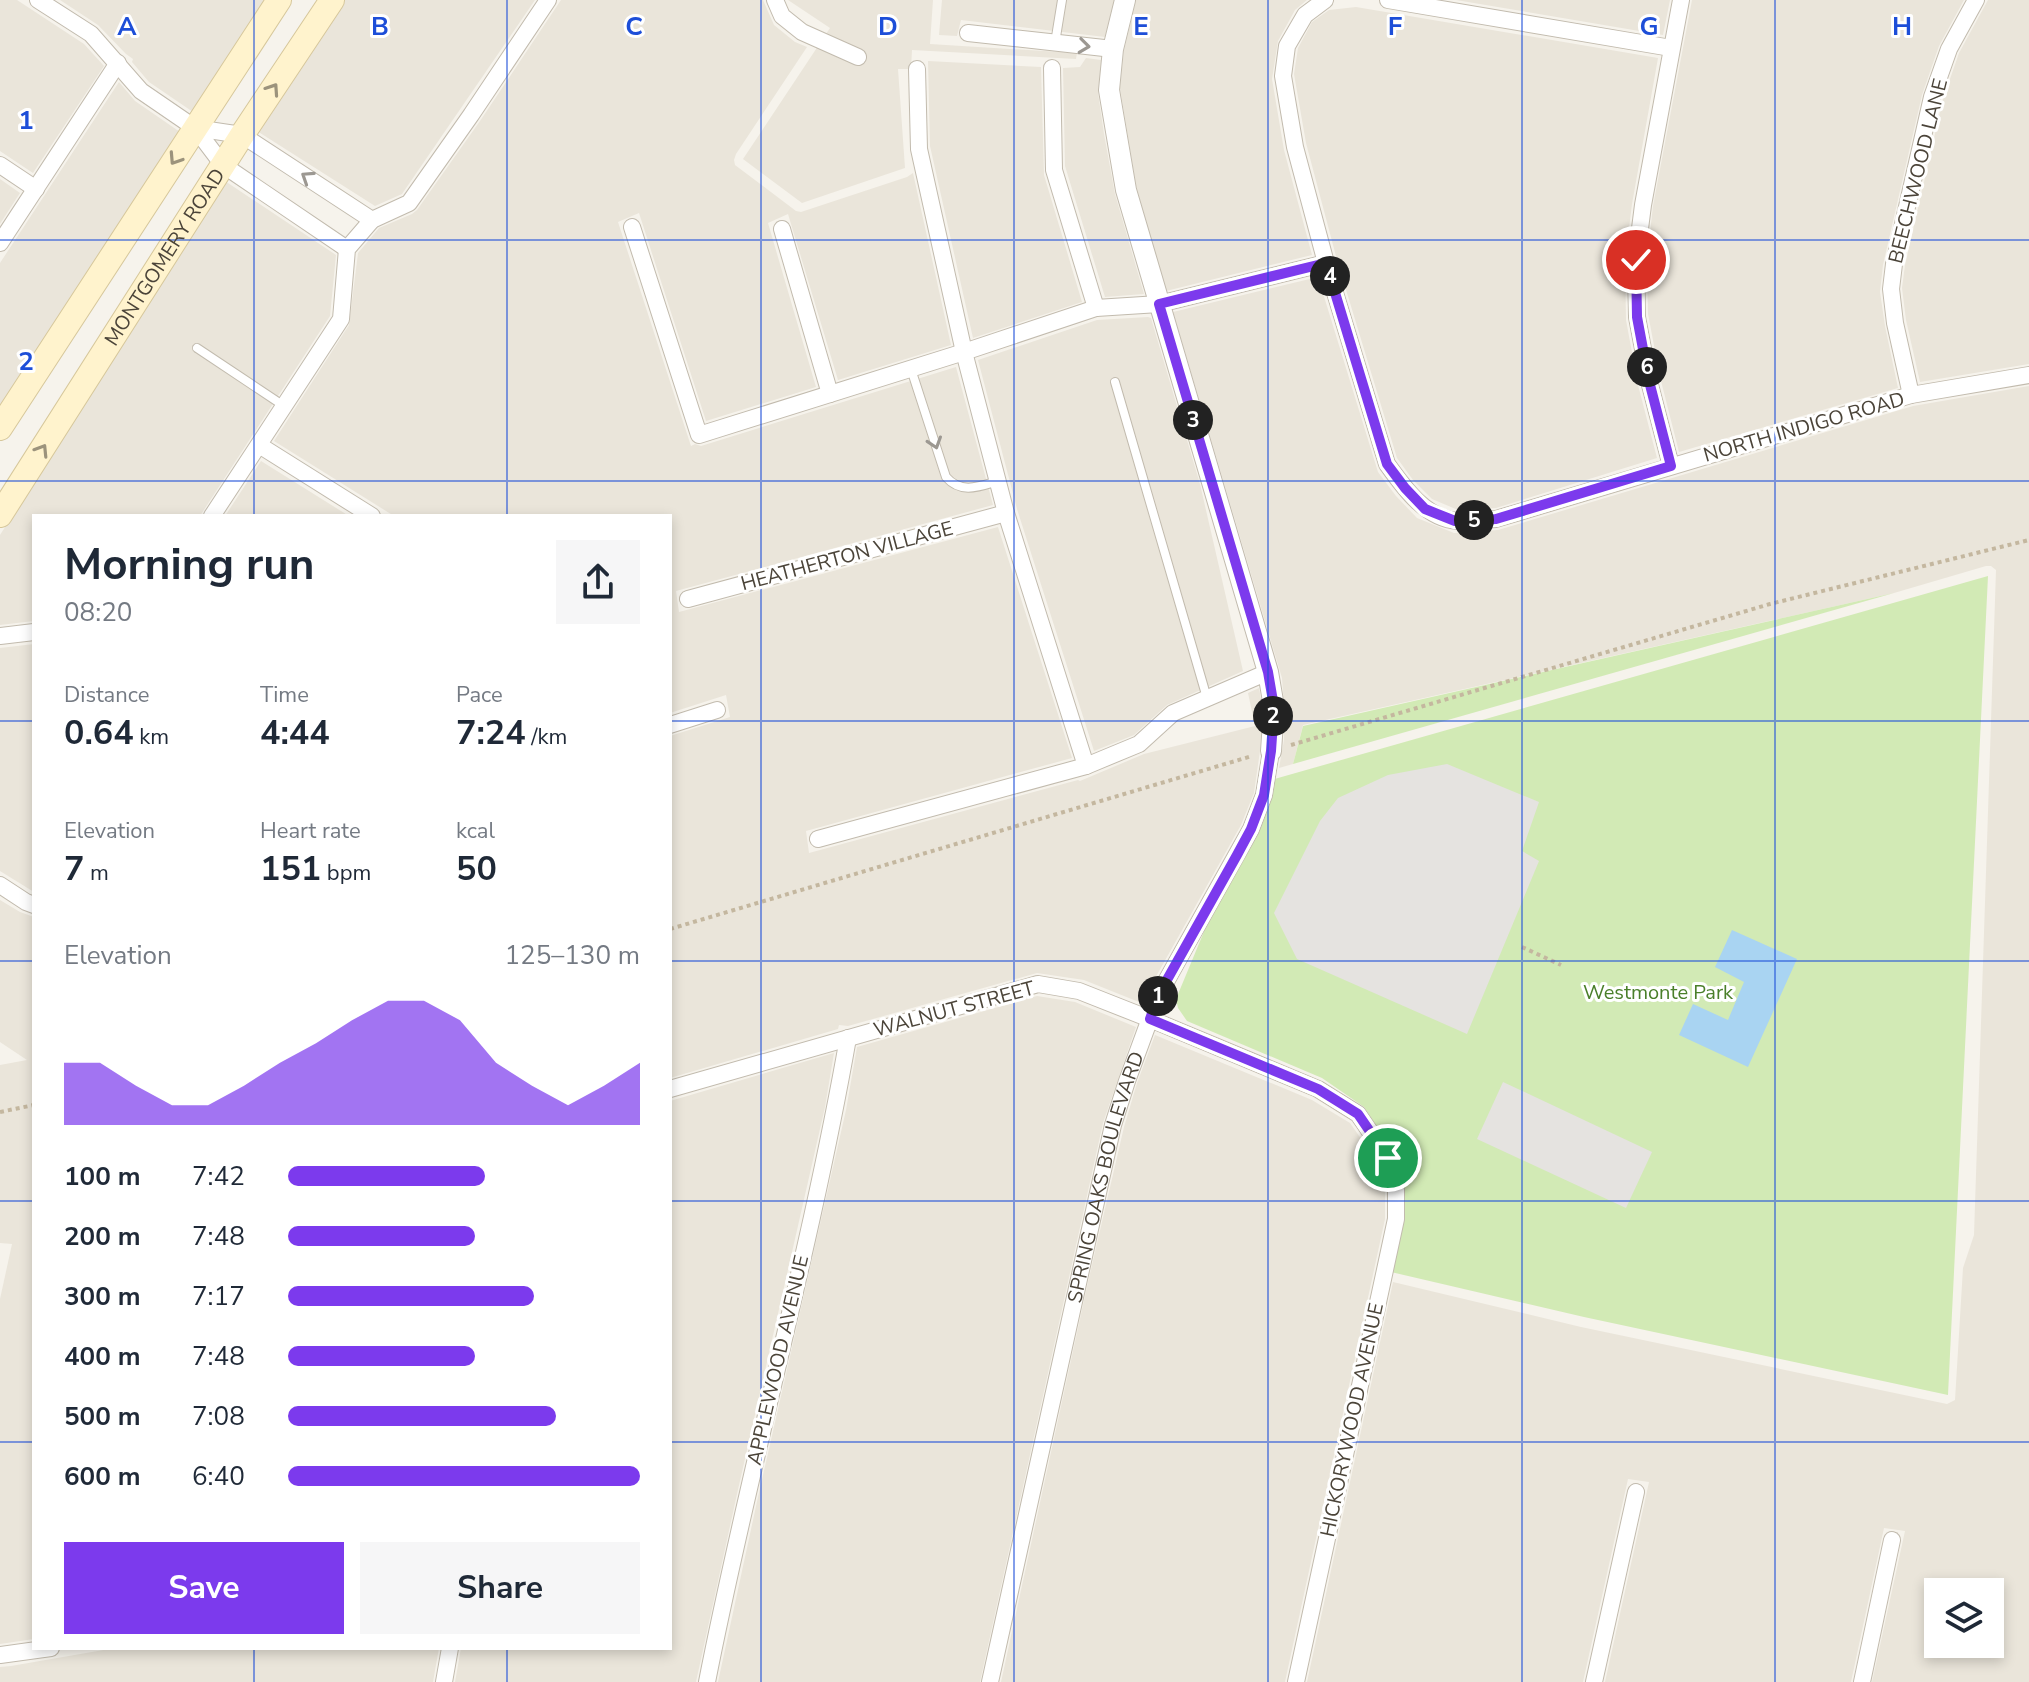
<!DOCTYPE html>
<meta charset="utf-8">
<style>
body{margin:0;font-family:"Nunito Sans",sans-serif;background:#f6f6f7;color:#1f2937;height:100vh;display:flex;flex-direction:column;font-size:30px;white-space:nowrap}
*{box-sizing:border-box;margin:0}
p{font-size:26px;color:#747a83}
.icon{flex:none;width:44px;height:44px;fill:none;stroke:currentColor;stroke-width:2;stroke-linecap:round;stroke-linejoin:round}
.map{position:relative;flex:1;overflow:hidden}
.side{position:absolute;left:32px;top:514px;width:640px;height:1136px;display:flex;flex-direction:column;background:#fff;border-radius:0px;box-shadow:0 4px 12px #0003}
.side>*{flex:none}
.tools{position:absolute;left:1924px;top:1578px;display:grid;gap:16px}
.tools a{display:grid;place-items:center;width:80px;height:80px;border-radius:0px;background:#fff;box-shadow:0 4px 12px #0003;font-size:40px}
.pin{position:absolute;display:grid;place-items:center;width:68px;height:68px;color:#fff;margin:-34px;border:4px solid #fff;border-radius:50%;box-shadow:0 2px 8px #0007}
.km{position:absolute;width:40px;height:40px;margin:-20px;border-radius:50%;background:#222;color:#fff;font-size:22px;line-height:40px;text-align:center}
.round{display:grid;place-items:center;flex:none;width:84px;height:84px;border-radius:0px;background:#f6f6f7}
.headline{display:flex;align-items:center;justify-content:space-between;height:136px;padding:0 32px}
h1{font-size:44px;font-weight:700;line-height:60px}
.stats{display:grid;grid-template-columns:repeat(3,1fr);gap:12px;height:136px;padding:8px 32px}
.stats div{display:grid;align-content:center}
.stats b{font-size:34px;font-weight:700}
.stats small{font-size:22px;font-weight:400}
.stats p{font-size:22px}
.chart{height:224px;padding:16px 32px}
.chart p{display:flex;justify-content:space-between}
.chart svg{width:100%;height:144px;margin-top:8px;fill:#7c3aed;opacity:.7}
.primary-button{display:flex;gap:16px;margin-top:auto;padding:16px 32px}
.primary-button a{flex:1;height:92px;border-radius:0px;background:#7c3aed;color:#fff;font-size:32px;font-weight:700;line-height:92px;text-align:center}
.primary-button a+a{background:#f6f6f7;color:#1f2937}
ul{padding:0 32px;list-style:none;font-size:26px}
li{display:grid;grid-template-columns:128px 96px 1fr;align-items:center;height:60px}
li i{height:20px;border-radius:10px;background:#7c3aed}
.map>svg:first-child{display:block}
</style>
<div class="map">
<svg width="2029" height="1682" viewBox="0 0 2029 1682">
<rect width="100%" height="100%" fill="#f6f3ec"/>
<g fill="#eae5da" fill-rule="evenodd">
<path d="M0 0H17L84 44 104 66 33 173 0 151Z"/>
<path d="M60 0H266L193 112 149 82 132 62 133 59 126 54 98 25Z"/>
<path d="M345 0H535L402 194 375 206 257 131Z"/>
<path d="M561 0H763L774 25 795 42 807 47 736 154 734 160 735 165 796 211 801 212 907 177 913 173 951 345 838 380 788 214 768 223 816 387 706 421 639 213 618 222 691 446 695 444 701 446 956 367 993 505 676 591 679 612 998 527 1072 758 806 831 809 853 1078 780 1080 781 1144 754 1255 726 1248 693 1259 688 1263 709 1260 751 1254 793 1241 825 1149 989 1144 1004 1084 980 1037 973 848 1026 839 1025 838 1029 670 1078V736L730 717 726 695 670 713V516H394L274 441 349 325 358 253 379 228 412 214 417 210 480 121Z"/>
<path d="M788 0H933L930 44 1077 53 1076 59 912 50 911 69H898L905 168 802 203 743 159 830 28Z"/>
<path d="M942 0H1114L1105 37 961 20 957 36 939 35Z"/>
<path d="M1136 0H1307L1295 10 1278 41 1272 79 1284 150 1312 255 1166 291 1136 186 1120 88 1124 50Z"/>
<path d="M1456 0H1670L1663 35Z"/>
<path d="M1692 0H1964L1939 46 1922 95 1883 265 1880 292 1885 326 1898 388 1679 452 1660 377 1648 314 1647 259 1653 206Z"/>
<path d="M1988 0H2029V364L1920 382 1906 320 1902 288 1905 265 1943 99 1959 53Z"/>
<path d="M1356 7 1658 58 1632 204 1625 261 1626 320 1638 385 1657 458 1496 508 1458 510 1432 499 1413 480 1397 458 1337 260 1306 143 1294 74 1298 48 1312 22 1329 10Z"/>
<path d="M1086 58 1101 60 1098 93 1104 134 1115 194 1144 294 1105 297 1065 166 1063 68 1080 67Z"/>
<path d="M928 61 1041 67 1044 175 1082 302 973 338 930 146Z"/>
<path d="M119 82 135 101 180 132 0 408V263Z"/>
<path d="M0 179 20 193 0 224Z"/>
<path d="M225 181 336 255 330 316 200 516H34V621L0 625V535Z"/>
<path d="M1318 277 1378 472 1396 496 1417 518 1454 533 1498 530 1913 406 2029 386V1682H1872L1905 1531 1884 1528 1851 1682H1605L1649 1482 1628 1479 1583 1682H1307L1393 1282 1581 1327 1947 1404 1955 1400 1963 1268 1974 1235 1996 570 1991 566H1986L1894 593 1303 725 1293 764 1279 768 1284 740V706L1282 678 1173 312ZM1938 1592H1990V1644H1938Z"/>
<path d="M1148 317 1151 318 1200 484 1243 671 1167 705 1134 735 1094 751 1017 509 978 360 1097 320Z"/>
<path d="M261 461 349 516H225Z"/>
<path d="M34 644V892L0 871V648Z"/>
<path d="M0 900 20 912 34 917V1639L0 1644V1299L12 1244 0 1243V1065L27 1060 0 1042Z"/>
<path d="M1037 996 1075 1002 1136 1027 1103 1123 980 1682H718L758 1497 846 1110 857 1047Z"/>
<path d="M1155 1035 1312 1100 1350 1123 1378 1163 1385 1193V1219L1285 1682H1001L1088 1282 1124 1127 1137 1083Z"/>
<path d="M834 1053 825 1107 737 1494 696 1682H455L461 1648H670V1101Z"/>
<path d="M115 1648H439L433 1682H0V1667L11 1666Z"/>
</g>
<g fill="#d2eab5">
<path d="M1988 576 1948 1395 1584 1317 1391 1272 1394 1154 1364 1107 1322 1078 1187 1021 1178 1008 1176 999 1220 893 1271 780Z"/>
<path d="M1894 593 1293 764 1303 726Z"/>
</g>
<g fill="#e5e3e0">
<path d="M1447 764 1539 802 1522 851 1539 861 1467 1034 1297 959 1274 913 1320 821 1338 798 1388 775Z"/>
<path d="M1503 1082 1652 1152 1626 1208 1477 1139Z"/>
</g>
<path fill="#a9d4f2" d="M1732 930 1797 959 1748 1067 1679 1035 1693 1004 1728 1020 1744 982 1715 967Z"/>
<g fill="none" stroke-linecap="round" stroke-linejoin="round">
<defs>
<g id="service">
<path d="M1055 43 1062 0"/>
<path d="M197 348 284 406"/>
<path d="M911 369 946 477C961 494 978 487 998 481"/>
<path d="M1115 382 1207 698"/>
</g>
<g id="minor">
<path d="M38 0 91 34 141 91 195 128 223 165 347 249"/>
<path d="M775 0 782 16 802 32 858 57"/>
<path d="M1325 0 1305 15 1287 46 1283 76 1295 147 1326 263 1387 464C1404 488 1426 519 1458 521 1471 522 1484 520 1496 519L1911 395 2029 375"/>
<path d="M1388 0 1671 48"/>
<path d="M968 33 1113 49"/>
<path d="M1052 68 1054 170 1096 308"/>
<path d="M917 69 919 149 964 352 1006 513 1086 766"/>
<path d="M195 128 242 135 372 220"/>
<path d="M0 165 36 189"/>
<path d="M632 227 699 435 964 352 1096 308 1159 304 1326 263"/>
<path d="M782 229 830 394"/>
<path d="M0 243 118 63"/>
<path d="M1911 395 1895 323 1891 289 1894 264 1932 97 1949 49 1976 0"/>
<path d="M259 445 372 516"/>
<path d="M1671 466 1649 381 1637 317 1636 260 1643 205 1681 0"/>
<path d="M212 516 341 319 347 249 372 220 409 203 471 115 548 0"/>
<path d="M688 599 1006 513"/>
<path d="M0 636 34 632"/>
<path d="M670 725 717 710"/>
<path d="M818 839 1086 766 1139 744 1173 713 1268 672"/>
<path d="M0 885 26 902 34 905"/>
<path d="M670 1089 1038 984 1079 991 1150 1019 1318 1089 1358 1114 1388 1158 1396 1190V1219L1296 1682"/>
<path d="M0 1655 51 1648"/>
<path d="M444 1682 450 1648"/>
<path d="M707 1682C749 1467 810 1254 848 1038"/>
<path id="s1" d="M990 1682 1113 1125 1127 1081 1159 994 1251 829 1264 795 1271 751"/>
<path d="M1594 1682 1636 1492"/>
<path d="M1862 1682 1892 1540"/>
</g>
<path id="tertiary" d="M1125 0 1113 49 1109 90 1126 190 1268 672 1274 707 1271 751"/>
<g id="secondary">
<path d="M0 428 279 0"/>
<path id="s2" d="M0 515 242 135 332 0"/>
</g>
</defs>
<use href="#service" stroke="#c2bbae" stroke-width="10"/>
<use href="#minor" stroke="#c2bbae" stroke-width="18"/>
<use href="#tertiary" stroke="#c2bbae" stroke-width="22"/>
<use href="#secondary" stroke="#d6c79b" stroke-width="26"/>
<g stroke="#c4b79f" stroke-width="4" stroke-dasharray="4 4" stroke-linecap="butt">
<path d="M1291 745 1770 604 2029 540"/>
<path d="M670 929 1252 756"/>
<path d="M1522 947 1561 965"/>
<path d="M0 1112 34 1105"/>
</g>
<use href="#service" stroke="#fff" stroke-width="8"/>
<use href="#minor" stroke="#fff" stroke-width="16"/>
<use href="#tertiary" stroke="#fff" stroke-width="20"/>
<use href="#secondary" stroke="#fff3cd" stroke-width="24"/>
</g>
<defs><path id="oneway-chevron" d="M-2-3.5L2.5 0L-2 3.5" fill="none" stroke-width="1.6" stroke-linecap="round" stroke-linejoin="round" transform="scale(2)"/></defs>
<g stroke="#9c9892">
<use href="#oneway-chevron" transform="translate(1084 46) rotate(7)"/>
<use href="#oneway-chevron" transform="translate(307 177) rotate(-147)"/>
<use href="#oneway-chevron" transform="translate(935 443) rotate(72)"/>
</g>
<g stroke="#9c937c">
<use href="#oneway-chevron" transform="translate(273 89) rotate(-56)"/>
<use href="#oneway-chevron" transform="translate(175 159) rotate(123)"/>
<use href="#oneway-chevron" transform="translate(42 450) rotate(-58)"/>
</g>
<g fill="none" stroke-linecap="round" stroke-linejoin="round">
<defs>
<path id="route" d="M1388 1158 1358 1114 1318 1089 1150 1019 1159 994 1237 855 1251 829 1264 795 1271 751 1274 707 1268 672 1159 304 1326 263 1387 464 1405 488 1425 509 1455 521 1496 519 1671 466 1649 381 1637 317 1636 260"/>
</defs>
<use href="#route" stroke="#fff" stroke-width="16"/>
<use href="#route" stroke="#7c3aed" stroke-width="10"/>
</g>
<path fill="none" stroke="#1d4ed8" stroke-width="2" stroke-opacity="0.55" d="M254 0V516M507 0V516M761 0V1682M1014 0V1682M1268 0V1682M1522 0V1682M1775 0V1682M0 240H2029M0 481H2029M0 721H34M670 721H2029M0 961H34M670 961H2029M0 1201H34M670 1201H2029M0 1442H34M670 1442H2029M254 1648V1682M507 1648V1682"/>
<g text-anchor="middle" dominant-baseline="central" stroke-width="6" stroke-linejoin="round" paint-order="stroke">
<g font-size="20" fill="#4b4439" stroke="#fff">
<text transform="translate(1918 171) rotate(-76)">BEECHWOOD LANE</text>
<text stroke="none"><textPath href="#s2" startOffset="306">MONTGOMERY ROAD</textPath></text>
<text transform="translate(1804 427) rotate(-16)">NORTH INDIGO ROAD</text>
<text transform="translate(847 556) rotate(-15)">HEATHERTON VILLAGE</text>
<text transform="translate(954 1009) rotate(-15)">WALNUT STREET</text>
<text stroke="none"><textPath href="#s1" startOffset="518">SPRING OAKS BOULEVARD</textPath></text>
<text transform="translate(778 1360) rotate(-77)">APPLEWOOD AVENUE</text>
<text transform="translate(1352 1420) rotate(-78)">HICKORYWOOD AVENUE</text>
</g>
<g font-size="20" fill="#4a7f2a" stroke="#fff">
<text x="1658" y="992">Westmonte Park</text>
</g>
</g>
<g font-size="26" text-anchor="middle" font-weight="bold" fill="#1d4ed8" stroke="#fff" stroke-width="6" stroke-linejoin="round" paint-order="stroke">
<text x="127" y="35">A</text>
<text x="380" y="35">B</text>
<text x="634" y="35">C</text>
<text x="888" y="35">D</text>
<text x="1141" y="35">E</text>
<text x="1395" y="35">F</text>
<text x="1649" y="35">G</text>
<text x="1902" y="35">H</text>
<text x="26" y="129">1</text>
<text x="26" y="370">2</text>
</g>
</svg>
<div class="tools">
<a><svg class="icon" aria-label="layers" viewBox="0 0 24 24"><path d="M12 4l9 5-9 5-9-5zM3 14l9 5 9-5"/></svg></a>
</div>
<div class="pin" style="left:1388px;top:1158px;background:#1e9e55"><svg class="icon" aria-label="arrive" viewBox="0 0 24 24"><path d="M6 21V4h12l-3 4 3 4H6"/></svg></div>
<div class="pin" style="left:1636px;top:260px;background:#d93025"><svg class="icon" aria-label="check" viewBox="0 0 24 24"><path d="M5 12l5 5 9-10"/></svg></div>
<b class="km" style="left:1158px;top:996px">1</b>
<b class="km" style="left:1273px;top:716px">2</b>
<b class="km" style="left:1193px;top:420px">3</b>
<b class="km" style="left:1330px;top:276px">4</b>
<b class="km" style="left:1474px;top:520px">5</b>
<b class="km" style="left:1647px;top:367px">6</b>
<section class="side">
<div class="headline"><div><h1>Morning run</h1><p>08:20</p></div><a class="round"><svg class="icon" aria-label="share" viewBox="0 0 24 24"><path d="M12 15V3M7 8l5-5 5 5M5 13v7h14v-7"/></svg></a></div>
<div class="stats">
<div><p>Distance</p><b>0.64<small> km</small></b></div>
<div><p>Time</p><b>4:44</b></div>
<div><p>Pace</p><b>7:24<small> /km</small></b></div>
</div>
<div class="stats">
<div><p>Elevation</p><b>7<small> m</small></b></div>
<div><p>Heart rate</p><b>151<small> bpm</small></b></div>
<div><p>kcal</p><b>50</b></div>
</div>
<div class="chart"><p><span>Elevation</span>125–130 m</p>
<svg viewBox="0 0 160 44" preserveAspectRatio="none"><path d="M0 44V25L10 25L20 32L30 38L40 38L50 32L60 25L70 19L80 12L90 6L100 6L110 12L120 25L130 32L140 38L150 32L160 25V44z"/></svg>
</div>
<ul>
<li><b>100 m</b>7:42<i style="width:56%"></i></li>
<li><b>200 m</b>7:48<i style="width:53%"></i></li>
<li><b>300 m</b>7:17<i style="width:70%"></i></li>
<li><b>400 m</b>7:48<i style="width:53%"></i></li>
<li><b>500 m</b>7:08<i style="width:76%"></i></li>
<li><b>600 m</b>6:40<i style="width:100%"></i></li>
</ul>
<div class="primary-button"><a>Save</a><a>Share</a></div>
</section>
</div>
